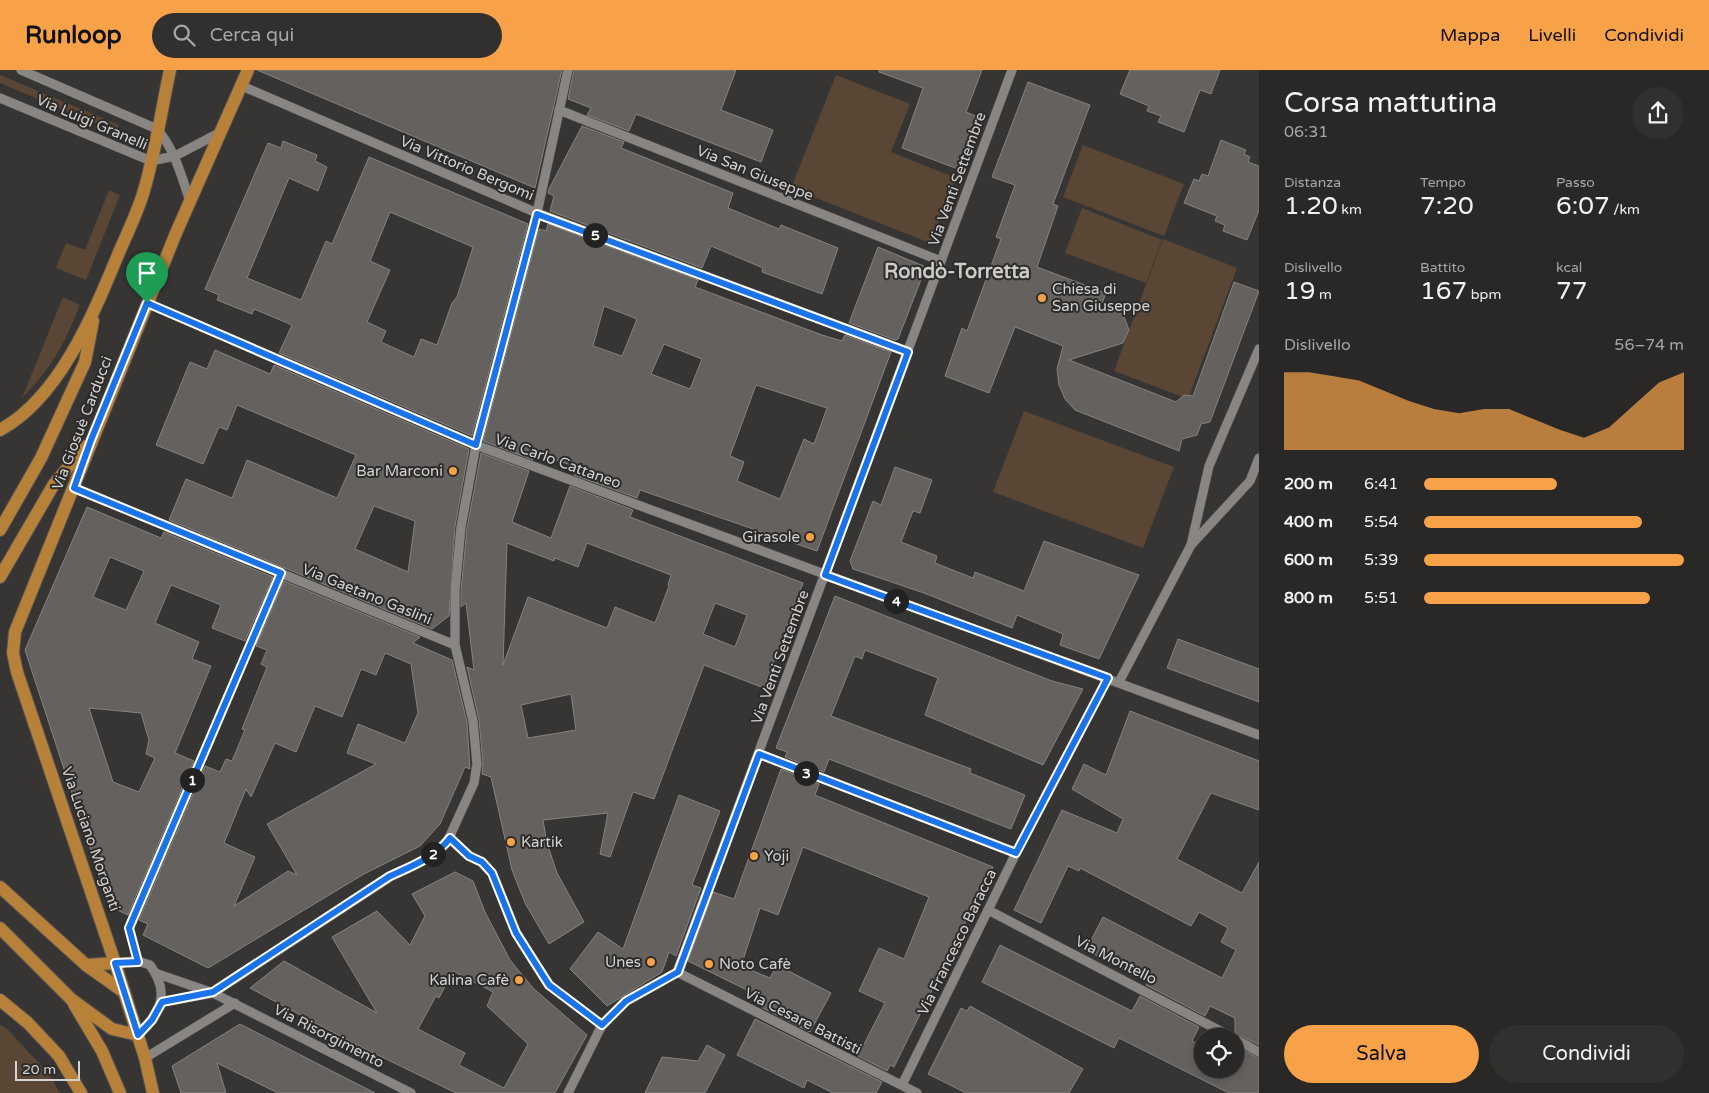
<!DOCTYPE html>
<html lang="it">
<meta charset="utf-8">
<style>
body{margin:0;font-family:"Varela Round",sans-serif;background:#31302e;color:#f1f3f6;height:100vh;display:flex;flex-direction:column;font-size:19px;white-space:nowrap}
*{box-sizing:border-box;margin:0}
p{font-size:16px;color:#a5a6a7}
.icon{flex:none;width:28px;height:28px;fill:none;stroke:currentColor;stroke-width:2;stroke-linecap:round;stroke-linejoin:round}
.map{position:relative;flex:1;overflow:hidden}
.drawer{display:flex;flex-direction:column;background:#292826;width:450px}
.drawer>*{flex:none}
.buttons{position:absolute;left:1194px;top:958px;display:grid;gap:10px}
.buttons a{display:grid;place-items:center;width:50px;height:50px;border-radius:50%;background:#292826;box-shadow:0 2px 8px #0003,0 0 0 1px #454443;font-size:25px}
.scale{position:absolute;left:15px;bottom:12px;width:65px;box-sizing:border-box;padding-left:5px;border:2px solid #d3d2d0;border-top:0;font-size:14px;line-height:18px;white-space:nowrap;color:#d3d2d0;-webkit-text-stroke:4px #2d2b29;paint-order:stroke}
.pin{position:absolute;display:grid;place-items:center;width:42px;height:42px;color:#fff;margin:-51px -21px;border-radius:50% 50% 50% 0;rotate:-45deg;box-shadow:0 0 5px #0007}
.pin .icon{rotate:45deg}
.km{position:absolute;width:25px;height:25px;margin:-12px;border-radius:50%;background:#222;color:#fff;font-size:14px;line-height:25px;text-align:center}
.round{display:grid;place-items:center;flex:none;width:52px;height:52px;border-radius:26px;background:#31302e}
.summary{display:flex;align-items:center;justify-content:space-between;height:85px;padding:0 25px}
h1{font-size:28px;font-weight:600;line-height:38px}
.figures{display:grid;grid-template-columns:repeat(3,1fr);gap:8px;height:85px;padding:5px 25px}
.figures div{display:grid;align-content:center}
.figures b{font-size:25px;font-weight:600}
.figures small{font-size:14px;font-weight:400}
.figures p{font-size:14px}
.chart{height:140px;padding:10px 25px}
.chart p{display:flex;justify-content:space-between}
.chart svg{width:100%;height:90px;margin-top:5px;fill:#f7a149;opacity:.7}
.action{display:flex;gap:10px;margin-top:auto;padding:10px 25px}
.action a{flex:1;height:58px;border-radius:30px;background:#f7a149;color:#111;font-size:20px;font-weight:600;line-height:58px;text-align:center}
.action a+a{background:#31302e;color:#f1f3f6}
ul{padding:0 25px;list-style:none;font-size:16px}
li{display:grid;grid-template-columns:80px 60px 1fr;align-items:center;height:38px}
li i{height:12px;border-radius:6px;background:#f7a149}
header{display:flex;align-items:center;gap:30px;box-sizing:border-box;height:70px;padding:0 25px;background:#f7a149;color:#111}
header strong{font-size:24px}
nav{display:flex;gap:28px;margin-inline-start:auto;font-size:18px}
.search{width:350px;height:45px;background:#31302e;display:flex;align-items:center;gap:12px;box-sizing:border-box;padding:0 18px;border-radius:28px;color:#a5a6a7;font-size:19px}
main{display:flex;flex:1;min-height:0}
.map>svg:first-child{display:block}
</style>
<header>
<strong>Runloop</strong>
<div class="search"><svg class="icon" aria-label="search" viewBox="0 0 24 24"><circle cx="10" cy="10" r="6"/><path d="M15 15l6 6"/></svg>Cerca qui</div>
<nav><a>Mappa</a><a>Livelli</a><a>Condividi</a></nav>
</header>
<main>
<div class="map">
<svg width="1259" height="1023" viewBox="0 0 1259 1023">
<rect width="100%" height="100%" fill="#373533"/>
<g fill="#594634">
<path d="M0 5 119 55 116 62 0 13Z"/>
<path d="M836 5 910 34 891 82 956 108 930 173 791 118Z"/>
<path d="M1083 75 1184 114 1164 166 1063 127Z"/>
<path d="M109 120 120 125 86 210 56 198 66 173 85 180Z"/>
<path d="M1082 138 1162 170 1146 213 1065 183Z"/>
<path d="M1163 169 1237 198 1188 329 1114 301Z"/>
<path d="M63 227 80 235C63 276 54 295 22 328Z"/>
<path d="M1024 341 1174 397 1143 478 993 422Z"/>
<path d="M0 954 7 959 48 1003 60 1023H0Z"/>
</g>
<g fill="#64615f" stroke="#85827f" fill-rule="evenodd">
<path d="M257 0H562L535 118Z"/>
<path d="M574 0H736L721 40 773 60 761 92 636 44 629 61 587 45 591 38 568 29Z"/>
<path d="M879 0H982L966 42 978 47 958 99 902 78 923 18 879 2Z"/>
<path d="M1130 0H1220L1211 24 1200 20 1184 62 1158 52 1161 46 1147 41 1149 36 1120 24Z"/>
<path d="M1028 12 1090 35 1053 134 1058 136 1037 197 1106 223 1101 236 1123 244 1129 260 1123 273 1069 290 1176 332 1184 325 1193 326 1234 212 1259 221 1210 352 1201 354 1197 365 1182 369 1179 381 1075 340 1065 329 1059 315 1057 299 1063 276 1015 257 989 323 945 306 962 258 967 261 1001 169 996 167 1015 115 992 107Z"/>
<path d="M582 56 624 72 621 78 733 123 728 138 779 159 781 155 838 178 822 224 762 202 763 198 711 176 702 198 550 141 554 126 548 123 549 119Z"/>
<path d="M1221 70 1246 80 1244 84 1250 87 1248 92 1259 96V140L1247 170 1223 161 1225 155 1215 151 1217 146 1184 133 1194 109 1199 111 1202 104 1208 106Z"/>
<path d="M283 71 317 85 315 91 327 97 318 121 289 108 247 208 301 230 326 171 332 174 369 87 528 154 472 366 279 283 292 255 254 239 252 244 217 230 219 225 205 219 268 73 281 78ZM390 142 473 177 457 227 452 233 437 275 421 269 414 287 381 272 386 261 367 252 390 200 370 191Z"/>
<path d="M548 154 698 210 695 217 822 265 842 271 845 265 891 282 817 481 640 420 637 428 574 405 577 397 536 383 533 390 483 371 539 159 546 161ZM604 236 637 249 622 286 593 276ZM664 274 702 289 690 319 651 304ZM756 315 827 338 814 374 804 369 780 429 737 411 744 392 730 386Z"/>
<path d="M878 177 926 197 898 269 895 270 849 253Z"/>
<path d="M215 280 270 304 274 295 469 379 455 456 449 546 432 559 169 450 186 409 232 428 247 390 337 428 356 385 237 335 227 360 219 357 203 394 156 375 190 292 207 299ZM374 436 415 451 408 502 355 479Z"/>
<path d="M481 383 529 401 512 452 551 468 570 416 633 440 630 447 803 513 764 618 704 595 654 729 633 722 610 787 600 784 608 743 543 750 547 773 557 803 584 852 549 874 525 833 512 800 491 707 482 704 483 693 479 650 467 597 474 600 466 533 461 537V521L467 458ZM507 473 554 491 555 488 578 497 587 473 671 505 668 515 669 516 655 553 615 537 607 558 528 527 503 595ZM715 533 747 545 735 577 703 564ZM571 624 576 660 528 668 521 635Z"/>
<path d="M895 397 932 410 920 443 913 441 901 472 937 486 935 493 973 508 975 502 1024 521 1044 471 1139 505 1099 589 1060 575 1063 564 1017 545 1012 558 924 523 853 499 850 491 873 431 881 435Z"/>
<path d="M87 437 161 468 164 462 273 507 245 571 212 558 221 535 171 515 155 553 199 572 192 589 211 596 175 683 194 691 128 845 109 836 25 580ZM110 487 144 501 126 540 93 527ZM89 638 141 643 149 670 146 684 155 688 139 722 113 712Z"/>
<path d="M284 511 420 567 413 573 452 590 467 652 470 699 465 697 440 754 420 776 364 804 208 898 143 865 148 854 139 850 205 696 220 702 226 689 232 691 245 660 242 659 267 597 261 594 267 580 256 576ZM385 583 411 594 418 643 405 673 358 654 347 683 376 694 267 754 297 805 288 801 234 836 255 787 224 773 246 719 251 727 275 673 296 682 315 636 342 647 361 599 376 605Z"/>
<path d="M835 526 1052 611 1083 619 1043 695 925 645 938 608 865 580 862 589 855 586 831 646 971 699 970 703 1025 725 1011 759 829 689 824 702 785 687 787 682 776 678Z"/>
<path d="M1178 569 1259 599V632L1167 598Z"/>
<path d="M1130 641 1259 691V740L1211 723 1177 789 1242 823 1259 792V975L1235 963V948L1210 936 1205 946 1146 915 1148 912 1086 880 1103 847 1222 908 1236 880 1221 872 1228 858 1199 842 1191 856 1080 798 1079 801 1068 796 1041 853 1014 840 1062 740 1117 763 1123 749 1072 719 1084 694 1106 705Z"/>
<path d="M781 699 819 714 815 725 993 797 894 997 890 995 887 1001 858 986 885 933 859 921 879 878 904 889 929 827 803 777 778 845 760 838 741 896 770 908 777 895 831 923 810 962 761 937 765 929 688 891 713 822 734 829Z"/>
<path d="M679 725 720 741 692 815 701 818 676 886 669 882 662 902 607 936 570 899 598 862 623 879Z"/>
<path d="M455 802 473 811 485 842 510 890 533 918 587 965 555 1023H456L351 972 250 918 284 891 377 943 332 867 377 841 410 875 425 846 412 824ZM453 901 493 922 487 936 528 974 504 1018 459 995 465 983 418 959 436 926 439 928Z"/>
<path d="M1000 875 1132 941 1140 926 1199 957 1192 971 1202 976V999H1235V976L1259 988V1023H1229L1119 968 1114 978 982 912Z"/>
<path d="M970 936 1083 999 1069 1023H966L928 1004 961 938 967 941Z"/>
<path d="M755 949 882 1012 876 1023H833L807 1010 804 1018 737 985Z"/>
<path d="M240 954 375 1023H278L217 993 226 1023H181L172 996Z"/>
<path d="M707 975 725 985 705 1023H645L662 987 698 991Z"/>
</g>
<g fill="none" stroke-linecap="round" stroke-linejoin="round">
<defs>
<g id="minor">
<path d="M21 0 157 59C175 80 181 105 190 131"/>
<path d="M568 0 537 143 476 375 461 457 455 521V575L473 651 477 694 474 713 449 768 469 786 481 792 492 803 516 863 549 915 602 955"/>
<path d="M242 16 537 143 908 282"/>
<path d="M0 28 151 91 175 86 221 62"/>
<path d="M559 40 941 191"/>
<path d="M147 233 476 375 1259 665"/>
<path d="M74 418 455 575"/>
<path d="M1191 475 1209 396 1259 279"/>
<path d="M1119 612 1191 475 1250 411 1259 388"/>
<path d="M759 684 1016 783"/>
<path d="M988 840 1230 966"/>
<path d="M138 891 129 858 281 503"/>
<path d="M115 893 138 891 150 895C171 924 160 942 138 965"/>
<path d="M677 902 1012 0"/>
<path d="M677 902 917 1023"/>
<path d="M155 903 213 923 411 1023"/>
<path d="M162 932 213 923 390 807C410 797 436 787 449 768"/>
<path d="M1235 969 1259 982"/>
<path d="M145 988 235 933"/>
<path d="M902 1015 1016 783 1108 608"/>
<path d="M568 1023 602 955 626 931 677 902"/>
</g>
<g id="major">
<path d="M0 360C61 327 95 240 120 180 128 162 136 145 142 127 155 86 161 42 170 0"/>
<path d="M0 460 41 388 85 292 93 251"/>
<path d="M0 507 54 414 86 376"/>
<path d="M0 817 86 895 124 922"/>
<path d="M0 858 71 929 112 959 138 965"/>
<path d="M86 895 115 893"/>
<path d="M0 930 28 953 59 986 81 1023"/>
<path d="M74 934 102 981 120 1023"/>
<path d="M153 1023 145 988 115 893 17 602 13 583 15 562 176 163 248 0"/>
</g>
</defs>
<use href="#minor" stroke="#555351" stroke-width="10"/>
<use href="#major" stroke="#555351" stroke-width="14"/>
<use href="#minor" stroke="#888583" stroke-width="9"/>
<use href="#major" stroke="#b7813a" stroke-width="12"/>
</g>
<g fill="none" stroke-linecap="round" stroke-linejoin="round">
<defs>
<path id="route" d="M537 144 908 282 825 505 1108 608 1016 783 759 684 678 902 626 931 602 955 549 915 516 863 492 803 482 792 469 786 450 768C436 787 410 797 390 806L213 922 162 932 152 950 138 965 115 893 138 892 129 858 281 503 74 418 91 370 147 233 476 375Z"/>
</defs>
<use href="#route" stroke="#fff" stroke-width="10"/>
<use href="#route" stroke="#1a73e8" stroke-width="6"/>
</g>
<g fill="#f7a149" stroke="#2d2b29" stroke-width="2">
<circle cx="1042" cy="228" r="5"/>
<circle cx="453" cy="401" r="5"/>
<circle cx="810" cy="467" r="5"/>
<circle cx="511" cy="772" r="5"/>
<circle cx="754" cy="786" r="5"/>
<circle cx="651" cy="892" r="5"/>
<circle cx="709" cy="894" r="5"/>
<circle cx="519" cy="910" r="5"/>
</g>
<g text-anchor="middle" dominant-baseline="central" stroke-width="4" stroke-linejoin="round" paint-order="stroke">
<g font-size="15" fill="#d3d2d0" stroke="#2d2b29">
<text transform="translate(92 52) rotate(23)">Via Luigi Granelli</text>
<text transform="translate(467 98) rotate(23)">Via Vittorio Bergomi</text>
<text transform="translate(755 103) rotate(22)">Via San Giuseppe</text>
<text transform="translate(957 109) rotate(-70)">Via Venti Settembre</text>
<text transform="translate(82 353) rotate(-69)">Via Giosuè Carducci</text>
<text transform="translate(558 391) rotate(20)">Via Carlo Cattaneo</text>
<text transform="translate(367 524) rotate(22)">Via Gaetano Gaslini</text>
<text transform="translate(780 587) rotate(-70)">Via Venti Settembre</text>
<text transform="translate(91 769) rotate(71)">Via Luciano Morganti</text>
<text transform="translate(957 872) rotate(-64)">Via Francesco Baracca</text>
<text transform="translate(1116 890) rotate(27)">Via Montello</text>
<text transform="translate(803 951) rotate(27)">Via Cesare Battisti</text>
<text transform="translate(329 966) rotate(27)">Via Risorgimento</text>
</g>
<g font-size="15" fill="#d3d2d0" stroke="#2d2b29" text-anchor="start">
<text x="1052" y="219">Chiesa di<tspan x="1052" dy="17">San Giuseppe</tspan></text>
<text x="443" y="401" text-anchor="end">Bar Marconi</text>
<text x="800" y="467" text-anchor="end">Girasole</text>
<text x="521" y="772">Kartik</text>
<text x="764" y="786">Yoji</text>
<text x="641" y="892" text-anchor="end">Unes</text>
<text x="719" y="894">Noto Cafè</text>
<text x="509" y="910" text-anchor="end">Kalina Cafè</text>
</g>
<g font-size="20" font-weight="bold" fill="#cdcac7" stroke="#2d2b29">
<text x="957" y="202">Rondò-Torretta</text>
</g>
</g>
</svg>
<div class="buttons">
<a><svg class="icon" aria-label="locate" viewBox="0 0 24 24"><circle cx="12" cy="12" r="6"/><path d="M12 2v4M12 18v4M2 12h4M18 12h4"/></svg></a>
</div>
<div class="scale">20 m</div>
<div class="pin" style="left:147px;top:233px;background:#1e9e55"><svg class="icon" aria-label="arrive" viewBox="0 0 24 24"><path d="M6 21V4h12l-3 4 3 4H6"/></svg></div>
<b class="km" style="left:192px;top:710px">1</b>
<b class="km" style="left:433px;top:784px">2</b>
<b class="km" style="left:806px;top:703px">3</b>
<b class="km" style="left:896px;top:531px">4</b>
<b class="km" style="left:595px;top:165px">5</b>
</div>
<section class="drawer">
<div class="summary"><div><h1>Corsa mattutina</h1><p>06:31</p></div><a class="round"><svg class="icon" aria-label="share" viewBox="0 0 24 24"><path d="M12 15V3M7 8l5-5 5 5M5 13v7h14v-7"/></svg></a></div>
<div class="figures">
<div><p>Distanza</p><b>1.20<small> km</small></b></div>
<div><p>Tempo</p><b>7:20</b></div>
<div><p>Passo</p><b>6:07<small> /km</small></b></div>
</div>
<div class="figures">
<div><p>Dislivello</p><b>19<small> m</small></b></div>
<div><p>Battito</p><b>167<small> bpm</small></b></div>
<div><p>kcal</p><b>77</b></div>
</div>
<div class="chart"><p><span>Dislivello</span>56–74 m</p>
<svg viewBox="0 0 160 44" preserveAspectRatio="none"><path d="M0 44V6L10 6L20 8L30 10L40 15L50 20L60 24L70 26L80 24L90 24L100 29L110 34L120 38L130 33L140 22L150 11L160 6V44z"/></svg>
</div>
<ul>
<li><b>200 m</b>6:41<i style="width:51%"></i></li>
<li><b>400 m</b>5:54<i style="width:84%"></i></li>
<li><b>600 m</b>5:39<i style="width:100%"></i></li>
<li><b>800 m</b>5:51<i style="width:87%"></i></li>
</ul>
<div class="action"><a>Salva</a><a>Condividi</a></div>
</section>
</main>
